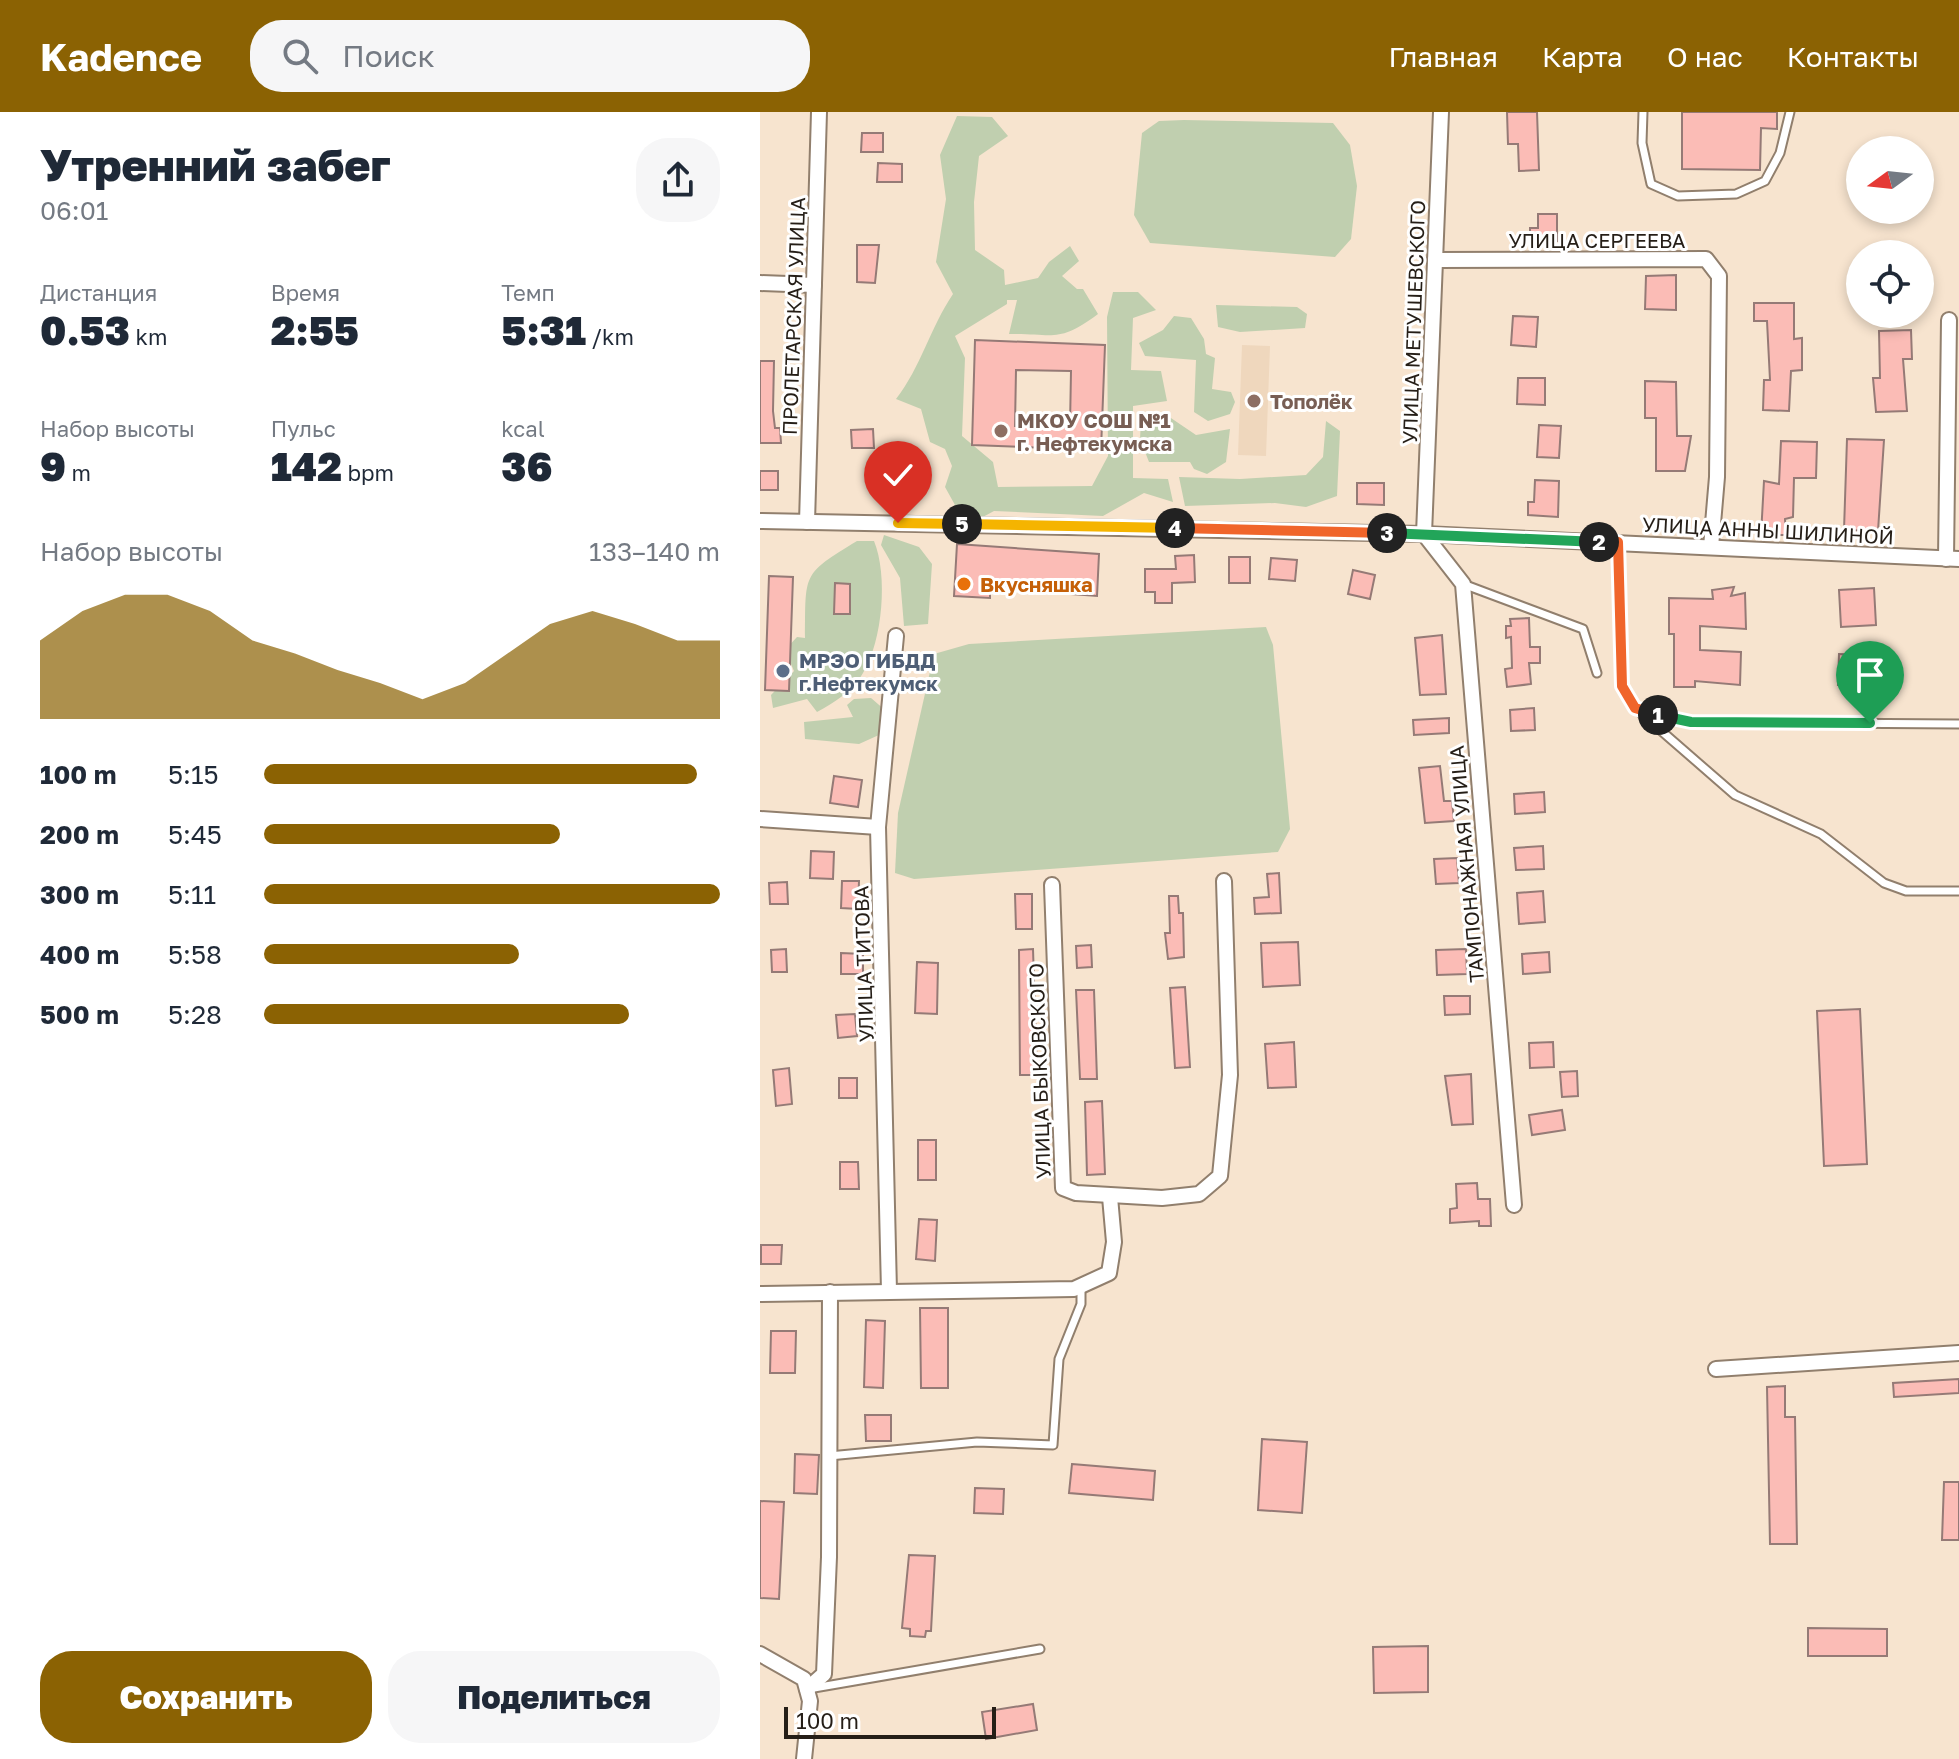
<!DOCTYPE html>
<html lang="ru">
<meta charset="utf-8">
<style>
body{margin:0;font-family:"Golos Text",sans-serif;background:#f6f6f7;color:#1f2937;height:100vh;display:flex;flex-direction:column;font-size:30px;white-space:nowrap}
*{box-sizing:border-box;margin:0}
p{font-size:26px;color:#747a83}
.icon{flex:none;width:44px;height:44px;fill:none;stroke:currentColor;stroke-width:2;stroke-linecap:round;stroke-linejoin:round}
.map{position:relative;flex:1;overflow:hidden}
.sheet{display:flex;flex-direction:column;background:#fff;width:760px}
.sheet>*{flex:none}
.needle{width:52px;rotate:255deg}
.controls{position:absolute;left:1086px;top:24px;display:grid;gap:16px}
.controls a{display:grid;place-items:center;width:88px;height:88px;border-radius:50%;background:#fff;box-shadow:0 4px 12px #0003;font-size:40px}
.scale{position:absolute;left:24px;bottom:20px;width:212px;box-sizing:border-box;padding-left:8px;border:4px solid #251e17;border-top:0;font-size:22px;line-height:28px;white-space:nowrap;color:#251e17;-webkit-text-stroke:6px #fff;paint-order:stroke}
.pin{position:absolute;display:grid;place-items:center;width:68px;height:68px;color:#fff;margin:-82px -34px;border-radius:50% 50% 50% 0;rotate:-45deg;box-shadow:0 0 8px #0007}
.pin .icon{rotate:45deg}
.km{position:absolute;width:40px;height:40px;margin:-20px;border-radius:50%;background:#222;color:#fff;font-size:22px;line-height:40px;text-align:center}
.round{display:grid;place-items:center;flex:none;width:84px;height:84px;border-radius:32px;background:#f6f6f7}
.headline{display:flex;align-items:center;justify-content:space-between;height:136px;padding:0 40px}
h1{font-size:44px;font-weight:800;line-height:60px}
.metrics{display:grid;grid-template-columns:repeat(3,1fr);gap:12px;height:136px;padding:8px 40px}
.metrics div{display:grid;align-content:center}
.metrics b{font-size:40px;font-weight:800}
.metrics small{font-size:22px;font-weight:400}
.metrics p{font-size:22px}
.chart{height:224px;padding:16px 40px}
.chart p{display:flex;justify-content:space-between}
.chart svg{width:100%;height:144px;margin-top:8px;fill:#8b6203;opacity:.7}
.button{display:flex;gap:16px;margin-top:auto;padding:16px 40px}
.button a{flex:1;height:92px;border-radius:32px;background:#8b6203;color:#fff;font-size:32px;font-weight:800;line-height:92px;text-align:center}
.button a+a{background:#f6f6f7;color:#1f2937}
ul{padding:0 40px;list-style:none;font-size:26px}
li{display:grid;grid-template-columns:128px 96px 1fr;align-items:center;height:60px}
li i{height:20px;border-radius:10px;background:#8b6203}
header{display:flex;align-items:center;gap:48px;box-sizing:border-box;height:112px;padding:0 40px;background:#8b6203;color:#fff}
header strong{font-size:38px}
nav{display:flex;gap:44px;margin-inline-start:auto;font-size:28px}
.search{width:560px;height:72px;background:#f6f6f7;display:flex;align-items:center;gap:20px;box-sizing:border-box;padding:0 28px;border-radius:32px;color:#747a83;font-size:30px}
main{display:flex;flex:1;min-height:0}
.map>svg:first-child{display:block}
</style>
<header>
<strong>Kadence</strong>
<div class="search"><svg class="icon" aria-label="search" viewBox="0 0 24 24"><circle cx="10" cy="10" r="6"/><path d="M15 15l6 6"/></svg>Поиск</div>
<nav><a>Главная</a><a>Карта</a><a>О нас</a><a>Контакты</a></nav>
</header>
<main>
<section class="sheet">
<div class="headline"><div><h1>Утренний забег</h1><p>06:01</p></div><a class="round"><svg class="icon" aria-label="share" viewBox="0 0 24 24"><path d="M12 15V3M7 8l5-5 5 5M5 13v7h14v-7"/></svg></a></div>
<div class="metrics">
<div><p>Дистанция</p><b>0.53<small> km</small></b></div>
<div><p>Время</p><b>2:55</b></div>
<div><p>Темп</p><b>5:31<small> /km</small></b></div>
</div>
<div class="metrics">
<div><p>Набор высоты</p><b>9<small> m</small></b></div>
<div><p>Пульс</p><b>142<small> bpm</small></b></div>
<div><p>kcal</p><b>36</b></div>
</div>
<div class="chart"><p><span>Набор высоты</span>133–140 m</p>
<svg viewBox="0 0 160 44" preserveAspectRatio="none"><path d="M0 44V20L10 11L20 6L30 6L40 11L50 20L60 24L70 29L80 33L90 38L100 33L110 24L120 15L130 11L140 15L150 20L160 20V44z"/></svg>
</div>
<ul>
<li><b>100 m</b>5:15<i style="width:95%"></i></li>
<li><b>200 m</b>5:45<i style="width:65%"></i></li>
<li><b>300 m</b>5:11<i style="width:100%"></i></li>
<li><b>400 m</b>5:58<i style="width:56%"></i></li>
<li><b>500 m</b>5:28<i style="width:80%"></i></li>
</ul>
<div class="button"><a>Сохранить</a><a>Поделиться</a></div>
</section>
<div class="map">
<svg width="1199" height="1647" viewBox="0 0 1199 1647">
<rect width="100%" height="100%" fill="#f7e4cf"/>
<path fill="#efd7bd" d="M482 233 510 234 506 344 478 343Z"/>
<g fill="#c0cfaf">
<path d="M197 4 232 5 248 24 219 44 214 90 215 138 244 158 245 173 278 166 289 150 310 134 319 149 302 164 317 177H323L338 202C298 232 294 221 249 222L257 188H247V192L195 224 205 246 202 324 233 350 238 375 332 374 348 344 347 205 353 180H378L396 198 373 206 371 258 401 259 407 289 373 294V366L408 367 413 390 384 381 343 404 234 399 221 406 185 402 195 393 185 375 192 354 185 337 170 330 161 297 136 287C161 255 170 216 193 182L176 150 186 87 180 43Z"/>
<path d="M424 8 573 11 590 33 597 74 591 127 575 145 390 131 374 103 382 21 399 9Z"/>
<path d="M456 193 537 195 547 202 545 216 480 220 458 215Z"/>
<path d="M414 204 431 206 444 227 446 242 455 246 452 277 471 280 475 290 470 302 448 309 434 300 436 248 385 244 379 231 403 218Z"/>
<path d="M405 302 436 323 470 317 466 350 447 362 434 357 430 350H389L380 327 381 309Z"/>
<path d="M566 309 580 319 577 384 546 395 515 391 425 394 419 365 480 367 546 363 563 345Z"/>
<path d="M124 423 159 435 172 452 168 512 144 514 140 466 121 433Z"/>
<path d="M97 429H114C128 463 123 528 103 561 93 579 75 590 57 600L47 587 13 596 11 583 34 559 25 538 37 525 45 526C46 461 41 463 97 429Z"/>
<path d="M506 515 513 533 530 717 518 740 154 767 135 761 138 701 174 542 209 532Z"/>
<path d="M111 586 133 605 130 618 99 632 45 627 44 610 93 605 87 593 94 587Z"/>
</g>
<g fill="#fbbcb6" stroke="#957a76" stroke-width="2" fill-rule="evenodd">
<path d="M747 0H777L779 58 759 59 758 32H748Z"/>
<path d="M922 0H1017V17L1001 16 1000 58 922 57Z"/>
<path d="M102 21H123V40H101Z"/>
<path d="M118 51 142 52V70H117Z"/>
<path d="M778 102H797V129H770V116H778Z"/>
<path d="M97 133H119L115 171 97 170Z"/>
<path d="M916 163V198L885 197 886 164Z"/>
<path d="M994 191H1034V227L1042 226V258L1031 259 1029 299 1003 298 1004 268H1010L1007 209H994Z"/>
<path d="M753 204 778 205 776 235 751 233Z"/>
<path d="M1151 218 1152 247H1143L1147 299 1116 300 1113 266H1120L1119 219Z"/>
<path d="M215 228 345 233 341 338 212 333ZM256 258 311 259 310 314H255Z"/>
<path d="M0 249H14L13 299 15 316H20L21 331H0Z"/>
<path d="M758 266H785V293L757 292Z"/>
<path d="M885 269 916 270 917 324H931L925 359H896V306H885Z"/>
<path d="M779 313 801 314 799 346 777 345Z"/>
<path d="M113 317 114 336H92L91 318Z"/>
<path d="M1087 327 1124 328 1118 419 1084 418Z"/>
<path d="M1021 329 1057 330 1056 366H1034L1033 405 1025 407 1026 423H1001L1004 369 1019 372Z"/>
<rect x="0" y="359" width="18" height="19"/>
<path d="M775 368 799 369 798 405 768 403V390H774Z"/>
<path d="M597 371H624V393L597 392Z"/>
<path d="M197 432 339 442 337 484 230 476V486L194 484Z"/>
<path d="M434 443 435 470 412 471V491H395V480H385V457H416L415 444Z"/>
<rect x="469" y="445" width="21" height="26"/>
<path d="M511 446 537 448 535 469 509 467Z"/>
<path d="M593 458 615 463 610 487 588 482Z"/>
<path d="M9 464 33 465 29 579 5 578Z"/>
<path d="M75 471 90 472V502H74Z"/>
<path d="M974 475 971 484 985 481 986 517 940 514V538L981 540 980 573 935 569V575H914V522H909V486L953 487 952 478Z"/>
<path d="M1114 476 1116 513 1081 515 1079 478Z"/>
<path d="M769 506 770 535H780V551H769L771 572 747 575 745 557 752 556 751 525 746 526V514H751L750 507Z"/>
<path d="M682 523 686 582 660 583 655 526Z"/>
<path d="M1079 542 1106 543 1105 574 1078 573Z"/>
<path d="M774 596 775 618 751 619 750 598Z"/>
<path d="M689 606V621L654 623 653 608Z"/>
<path d="M680 654 684 689H692L694 709 665 711 659 656Z"/>
<path d="M74 664 102 668 98 695 70 691Z"/>
<path d="M784 680 785 700 755 702 754 682Z"/>
<path d="M783 734 784 757 756 758 754 736Z"/>
<path d="M51 739 74 740 73 767 50 766Z"/>
<path d="M697 746 699 771 676 772 674 747Z"/>
<path d="M519 761 521 801 495 802 494 786 509 785 507 762Z"/>
<path d="M82 769H99L98 797 81 796Z"/>
<path d="M27 770 28 792H10L9 771Z"/>
<path d="M783 779 785 810 759 812 757 781Z"/>
<path d="M255 782H272V817H256Z"/>
<path d="M409 784H418L419 801H423L424 845 408 847 405 821H410Z"/>
<path d="M538 830 540 873 503 875 501 831Z"/>
<path d="M331 833 332 855 317 856 316 834Z"/>
<path d="M26 837 27 860H12L11 838Z"/>
<path d="M273 837 277 963H260L259 838Z"/>
<path d="M706 837 707 862 677 863 676 838Z"/>
<path d="M789 840 790 860 763 862 762 842Z"/>
<path d="M81 841 103 842V862H81Z"/>
<path d="M157 850 178 851 177 902 155 901Z"/>
<path d="M425 875 430 955 415 956 410 876Z"/>
<path d="M316 878H334L337 967H320Z"/>
<path d="M684 884H710V902L685 903Z"/>
<path d="M1100 897 1107 1052 1064 1054 1057 899Z"/>
<path d="M95 902 97 924 78 926 76 903Z"/>
<path d="M534 930 536 975 508 976 505 932Z"/>
<path d="M793 930 794 955 770 956 769 931Z"/>
<path d="M29 956 32 992 16 994 13 958Z"/>
<path d="M817 959 818 984 802 985 800 960Z"/>
<path d="M711 962 713 1012 692 1013 685 964Z"/>
<rect x="79" y="966" width="18" height="20"/>
<path d="M342 989 345 1062 327 1063 325 990Z"/>
<path d="M802 998 805 1018 772 1023 769 1003Z"/>
<rect x="158" y="1028" width="18" height="40"/>
<path d="M80 1050H98L99 1077H80Z"/>
<path d="M717 1071 718 1087H730L731 1114H719V1109L690 1111V1097L697 1096 696 1072Z"/>
<path d="M159 1107 177 1108 175 1149 156 1147Z"/>
<path d="M1 1133H22L21 1152H1Z"/>
<path d="M160 1196H188V1276H161Z"/>
<path d="M106 1208 125 1209 123 1276 104 1275Z"/>
<path d="M11 1219H36L35 1261H10Z"/>
<path d="M1199 1267V1281L1134 1285 1133 1271Z"/>
<path d="M1025 1274V1305H1035L1037 1432H1010L1007 1275Z"/>
<path d="M105 1303H131V1329H106Z"/>
<path d="M502 1327 547 1330 542 1401 498 1398Z"/>
<path d="M35 1342 59 1343 57 1382 34 1381Z"/>
<path d="M312 1352 395 1359 393 1388 309 1381Z"/>
<path d="M1184 1370H1199V1428H1182Z"/>
<path d="M215 1376 244 1377 243 1402 214 1401Z"/>
<path d="M0 1389 24 1390 19 1487 0 1486Z"/>
<path d="M149 1443 175 1444 171 1519H166L165 1525 150 1524V1517L142 1516Z"/>
<path d="M1048 1516 1127 1517V1544H1048Z"/>
<path d="M668 1534V1580L614 1581 613 1535Z"/>
<path d="M273 1592 277 1618 226 1627 222 1600Z"/>
</g>
<g fill="none" stroke-linecap="round" stroke-linejoin="round">
<defs>
<g id="lane">
<path d="M883 0 882 31 891 72 918 84 976 82 1005 69 1020 41 1030 0"/>
<path d="M858 430 862 574 875 596 975 683 1061 722 1124 771 1146 779H1199"/>
<path d="M703 472 823 517 837 561"/>
<path d="M881 598 931 610 1199 612"/>
<path d="M69 1344 217 1330 293 1333 299 1247 321 1192V1176"/>
<path d="M54 1576 280 1537"/>
</g>
<g id="street">
<path d="M675 148 946 147 959 164 957 365 951 435"/>
<path d="M0 171 54 173"/>
<path d="M0 409 664 422 1199 447"/>
<path d="M47 410 59 0"/>
<path d="M664 422 703 472 754 1093"/>
<path d="M664 422 681 0"/>
<path d="M1186 447 1189 208"/>
<path d="M0 707 118 715"/>
<path d="M292 773 303 1076 316 1081 402 1086 439 1082 460 1064 470 963 464 769"/>
<path d="M129 1179 118 715 136 524"/>
<path d="M0 1182 314 1177 349 1161 354 1130 350 1085"/>
<path d="M956 1257 1199 1241"/>
<path d="M0 1542 44 1567 50 1589 44 1647"/>
<path d="M47 1577 64 1562 69 1445 70 1180"/>
</g>
</defs>
<use href="#lane" stroke="#917f6d" stroke-width="11"/>
<use href="#street" stroke="#917f6d" stroke-width="18"/>
<use href="#lane" stroke="#fff" stroke-width="7"/>
<use href="#street" stroke="#fff" stroke-width="14"/>
</g>
<g fill="none" stroke-linecap="round" stroke-linejoin="round">
<defs>
<path id="split-1" d="M898 603 931 610 1110 611"/>
<path id="split-2" d="M839 430H858L862 574 875 596 898 603"/>
<path id="split-3" d="M627 421 839 430"/>
<path id="split-4" d="M415 416 627 421"/>
<path id="split-5" d="M202 412 415 416"/>
<path id="split-6" d="M138 411 202 412"/>
</defs>
<use href="#split-1" stroke="#fff" stroke-width="16"/>
<use href="#split-2" stroke="#fff" stroke-width="16"/>
<use href="#split-3" stroke="#fff" stroke-width="16"/>
<use href="#split-4" stroke="#fff" stroke-width="16"/>
<use href="#split-5" stroke="#fff" stroke-width="16"/>
<use href="#split-6" stroke="#fff" stroke-width="16"/>
<use href="#split-1" stroke="#22a559" stroke-width="10"/>
<use href="#split-2" stroke="#f0652b" stroke-width="10"/>
<use href="#split-3" stroke="#22a559" stroke-width="10"/>
<use href="#split-4" stroke="#f0652b" stroke-width="10"/>
<use href="#split-5" stroke="#f5b400" stroke-width="10"/>
<use href="#split-6" stroke="#f5b400" stroke-width="10"/>
</g>
<g fill="#8d6e63" stroke="#fff" stroke-width="3">
<circle cx="494" cy="289" r="8"/>
<circle cx="241" cy="319" r="8"/>
</g>
<circle fill="#e8710a" stroke="#fff" stroke-width="3" cx="204" cy="472" r="8"/>
<circle fill="#5c6f8a" stroke="#fff" stroke-width="3" cx="23" cy="559" r="8"/>
<g text-anchor="middle" dominant-baseline="central" stroke-width="6" stroke-linejoin="round" paint-order="stroke">
<g font-size="20" fill="#251e17" stroke="#fff">
<text x="837" y="128">УЛИЦА СЕРГЕЕВА</text>
<text transform="translate(33 204) rotate(-88)">ПРОЛЕТАРСКАЯ УЛИЦА</text>
<text transform="translate(653 210) rotate(-88)">УЛИЦА МЕТУШЕВСКОГО</text>
<text transform="translate(1008 418) rotate(3)">УЛИЦА АННЫ ШИЛИНОЙ</text>
<text transform="translate(706 752) rotate(-95)">ТАМПОНАЖНАЯ УЛИЦА</text>
<text transform="translate(103 852) rotate(-92)">УЛИЦА ТИТОВА</text>
<text transform="translate(279 959) rotate(-92)">УЛИЦА БЫКОВСКОГО</text>
</g>
<g font-size="20" font-weight="bold" fill="#785e54" stroke="#fff" text-anchor="start">
<text x="510" y="289">Тополёк</text>
<text x="257" y="308">МКОУ СОШ №1<tspan x="257" dy="23">г. Нефтекумска</tspan></text>
</g>
<g font-size="20" font-weight="bold" fill="#c56008" stroke="#fff" text-anchor="start">
<text x="220" y="472">Вкусняшка</text>
</g>
<g font-size="20" font-weight="bold" fill="#4e5e75" stroke="#fff" text-anchor="start">
<text x="39" y="548">МРЭО ГИБДД<tspan x="39" dy="23">г.Нефтекумск</tspan></text>
</g>
</g>
</svg>
<div class="controls">
<a><svg class="needle" viewBox="-14 -14 28 28"><path d="M0-13l5 13h-10z" fill="#e53935"/><path d="M0 13l5-13h-10z" fill="#747a83"/></svg></a>
<a><svg class="icon" aria-label="locate" viewBox="0 0 24 24"><circle cx="12" cy="12" r="6"/><path d="M12 2v4M12 18v4M2 12h4M18 12h4"/></svg></a>
</div>
<div class="scale">100 m</div>
<div class="pin" style="left:1110px;top:611px;background:#1e9e55"><svg class="icon" aria-label="arrive" viewBox="0 0 24 24"><path d="M6 21V4h12l-3 4 3 4H6"/></svg></div>
<div class="pin" style="left:138px;top:411px;background:#d93025"><svg class="icon" aria-label="check" viewBox="0 0 24 24"><path d="M5 12l5 5 9-10"/></svg></div>
<b class="km" style="left:898px;top:603px">1</b>
<b class="km" style="left:839px;top:430px">2</b>
<b class="km" style="left:627px;top:421px">3</b>
<b class="km" style="left:415px;top:416px">4</b>
<b class="km" style="left:202px;top:412px">5</b>
</div>
</main>
